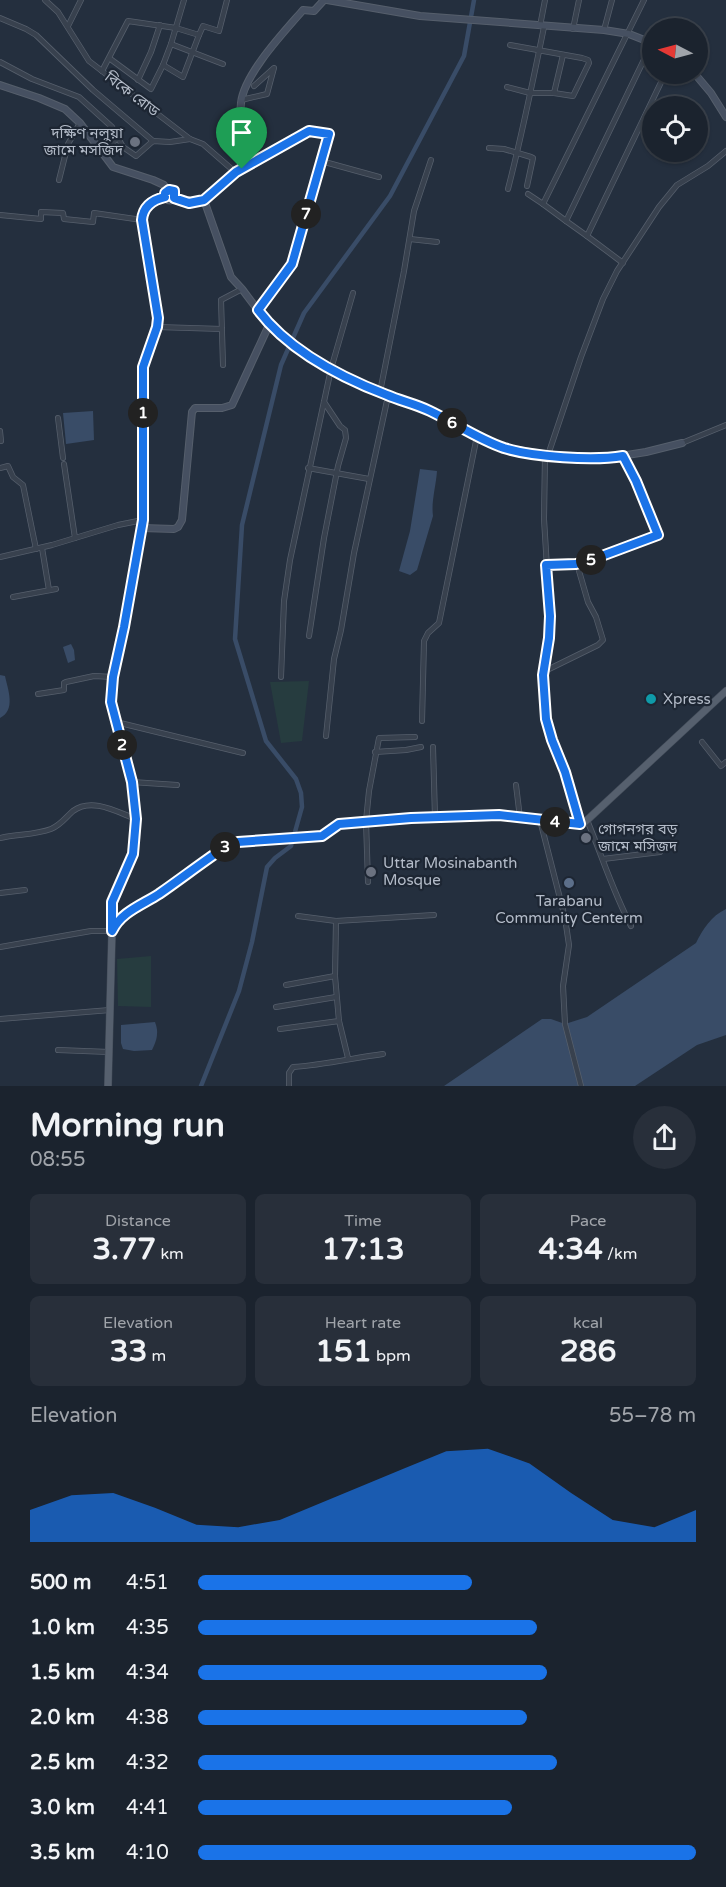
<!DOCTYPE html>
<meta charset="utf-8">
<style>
body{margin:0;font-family:"Varela Round","Noto Sans Bengali",sans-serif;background:#282f3a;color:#f1f3f6;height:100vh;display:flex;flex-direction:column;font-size:22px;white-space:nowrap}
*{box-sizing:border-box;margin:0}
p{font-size:20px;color:#a0a4aa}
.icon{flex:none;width:33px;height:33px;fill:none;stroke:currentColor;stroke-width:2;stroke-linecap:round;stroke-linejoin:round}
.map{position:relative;height:1086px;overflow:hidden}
.side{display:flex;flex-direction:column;background:#1b232e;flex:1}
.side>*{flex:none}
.needle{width:39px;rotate:276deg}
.buttons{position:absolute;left:642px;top:18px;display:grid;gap:12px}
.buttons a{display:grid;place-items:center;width:66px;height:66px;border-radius:50%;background:#1b232e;box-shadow:0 2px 4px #0004,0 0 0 2px #39404a;font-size:30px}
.pin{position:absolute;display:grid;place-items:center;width:51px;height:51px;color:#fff;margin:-62px -26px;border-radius:50% 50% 50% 0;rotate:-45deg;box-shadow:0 0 6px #0007}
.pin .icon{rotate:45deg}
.km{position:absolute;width:30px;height:30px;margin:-15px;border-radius:50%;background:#222;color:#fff;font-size:16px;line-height:30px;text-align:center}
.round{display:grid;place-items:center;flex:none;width:63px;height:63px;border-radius:32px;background:#282f3a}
.headline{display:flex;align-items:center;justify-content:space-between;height:102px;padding:0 30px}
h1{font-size:33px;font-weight:700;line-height:45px}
.stats{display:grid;grid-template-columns:repeat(3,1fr);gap:9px;height:102px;padding:6px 30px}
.stats div{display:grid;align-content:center;border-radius:9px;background:#282f3a;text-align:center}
.stats b{font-size:30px;font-weight:700}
.stats small{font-size:16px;font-weight:400}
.stats p{font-size:16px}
.chart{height:168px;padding:12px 30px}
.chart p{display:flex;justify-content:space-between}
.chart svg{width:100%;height:108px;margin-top:6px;fill:#1a73e8;opacity:.7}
ul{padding:0 30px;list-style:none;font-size:20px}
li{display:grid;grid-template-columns:96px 72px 1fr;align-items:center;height:45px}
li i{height:15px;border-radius:8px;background:#1a73e8}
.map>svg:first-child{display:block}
</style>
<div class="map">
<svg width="726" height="1086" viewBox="0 0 726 1086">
<rect width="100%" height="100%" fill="#242f3e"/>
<g fill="#263c3f">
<path d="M309 681 302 741 281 743 270 682Z"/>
<path d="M151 956V1007L118 1006 117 959Z"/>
</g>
<g fill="#394c67">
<path d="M93 411 94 440 66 444 63 413Z"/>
<path d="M420 469 437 471C436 486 431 502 433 516L417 570 410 575 399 571 410 531Z"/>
<path d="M71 644 74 650 75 660 68 663 63 647Z"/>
<path d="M0 675 5 676C8 690 16 710 0 718Z"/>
<path d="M726 909V1035L697 1045 635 1086H444L542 1019H551L565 1024 587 1017 696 943C703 929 711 916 726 909Z"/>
<path d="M155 1022C159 1032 157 1040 152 1050L134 1051 123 1049 121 1043V1025Z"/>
</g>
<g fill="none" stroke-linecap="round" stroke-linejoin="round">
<path stroke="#394c67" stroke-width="4.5" d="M201 1086 239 991 252 942 267 867 275 858 291 846 302 807 301 793 296 779 266 741 235 639 242 525 281 365 304 313 390 196 464 56 474 0"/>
<defs>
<g id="street">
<path d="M45 0 58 12 89 61 190 139 203 144 235 172"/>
<path d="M0 18 26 29 36 35 93 90 153 141"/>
<path d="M68 26 81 0"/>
<path d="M540 26 545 0"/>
<path d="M573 29 579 0"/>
<path d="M604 30 612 0"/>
<path d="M199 35 203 26 219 31 227 0"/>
<path d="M171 44 184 0"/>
<path d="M0 62 32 79 79 97 112 127 123 147 136 156 153 141 170 142 190 139"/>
<path d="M163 65 171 44 223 64"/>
<path d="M102 71 128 21 176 28 199 35 183 77 163 65 151 89 109 58"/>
<path d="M138 80 151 52 160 25"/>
<path d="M507 87 530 93H554L573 96 589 63 588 60 582 58 510 45"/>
<path d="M554 93 563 55"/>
<path d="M241 100 267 94 274 68 254 86"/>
<path d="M489 148 504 149 531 157 533 158 527 186"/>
<path d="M101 151 118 138"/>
<path d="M321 161 379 177"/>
<path d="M242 169 309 131 329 134 292 263 258 310"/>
<path d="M59 180 68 144 80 123"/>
<path d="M508 189C522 135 533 81 544 27"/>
<path d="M528 194 543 204 644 0"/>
<path d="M543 204 566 221"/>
<path d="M0 215 41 219V212L63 213 64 219 93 222 94 213 142 220"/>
<path d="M587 236 566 221 652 43"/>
<path d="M410 239 437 242"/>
<path d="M623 263 587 236 665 74"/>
<path d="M157 327 222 329"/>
<path d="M223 365 221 300 242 289"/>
<path d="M380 392 404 271 414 211 431 160"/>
<path d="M58 418 63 458"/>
<path d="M0 431 1 441"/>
<path d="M682 443 726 425"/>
<path d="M545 455 544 519 550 616 549 637 543 675 546 719 548 729 565 772 580 823"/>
<path d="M548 455 581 357 603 299 617 271 659 207 677 185 708 166 726 151"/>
<path d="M64 464 75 538"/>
<path d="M0 468 8 466 13 477 23 485 36 549"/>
<path d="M308 468 369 479"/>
<path d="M42 548 49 590"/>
<path d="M0 557 52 545 118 525 143 520"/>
<path d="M546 565 577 564 591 560 658 535 636 481 623 456"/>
<path d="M13 597 56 589"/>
<path d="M309 636 324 538 338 466 346 438 345 430 340 426 324 402"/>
<path d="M543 672 598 645 603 640 596 617 588 602 577 564"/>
<path d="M281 677 284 601 290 560 331 369 353 293"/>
<path d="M38 694 64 690V683L66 682 94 676 113 677"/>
<path d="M422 721 424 641 428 633 439 623 477 436"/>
<path d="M116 722 243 753"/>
<path d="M326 736 334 659 341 630 354 553 388 396"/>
<path d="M702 742 721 766 726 762"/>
<path d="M433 747 435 817"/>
<path d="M375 752 406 750 421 747"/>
<path d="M132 782 177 785"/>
<path d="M516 785 520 818"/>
<path d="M540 820 565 918 569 945 563 986 565 1024 581 1086"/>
<path d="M587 820C602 856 613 892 631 926"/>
<path d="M0 838C17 834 35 835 51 829 61 825 66 817 73 811 92 797 117 812 136 819"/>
<path d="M603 859 660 852"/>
<path d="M368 882 366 821 369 791 379 738 415 737"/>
<path d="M0 893 25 890"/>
<path d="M336 921 434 915"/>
<path d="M0 947 91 931H112"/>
<path d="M286 985 335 976"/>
<path d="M276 1007 336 997"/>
<path d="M0 1019 110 1010"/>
<path d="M339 1021 348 1058"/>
<path d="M280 1029 339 1021 335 976 336 921 298 916"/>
<path d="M58 1050 109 1052"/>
<path d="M289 1086V1073L293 1067C323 1065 353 1058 383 1054"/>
</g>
<g id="secondary">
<path d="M327 0 420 16 604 30 629 34 652 43"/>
<path d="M695 74 711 93 726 117"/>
<path d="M0 85 39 98 65 109 80 123 113 167 153 180 164 185 167 190"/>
<circle cx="170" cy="195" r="5.5"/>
<path d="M174 199C203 216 219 179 242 169 241 147 239 124 241 103 244 74 284 32 303 10L314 11 324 0"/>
<path d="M204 200 231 277 242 289 269 325 310 357 331 369 388 396 410 402 431 412 477 436 505 448 548 455 608 458 646 452 682 443"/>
<path d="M142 528 174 529 178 527 182 520 192 412 195 408H222L232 405 269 325"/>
<path d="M112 931V902L133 854 136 819 132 782 111 702 113 677 124 627 143 520V367L157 327 158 318 142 220 145 208 159 198 165 197"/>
</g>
<path id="primary" d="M108 1086 112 931 117 922 125 915 159 894 228 845 238 842 322 836 339 824 411 818 499 815 570 823 585 822 726 691"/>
</defs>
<use href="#street" stroke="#565f6c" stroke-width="6"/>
<use href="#secondary" stroke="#565f6c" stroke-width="8"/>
<use href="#primary" stroke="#414a57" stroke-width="8"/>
<use href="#street" stroke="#38414e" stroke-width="4.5"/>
<use href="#secondary" stroke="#465061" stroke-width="6"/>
<use href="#primary" stroke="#56606e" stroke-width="7"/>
</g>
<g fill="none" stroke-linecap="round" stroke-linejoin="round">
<defs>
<path id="route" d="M309 131 329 134 292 264 258 310C289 351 340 377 387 395 401 401 416 404 430 411 455 423 478 439 504 448 533 457 593 461 623 456L636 481 658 535 591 560 576 564 546 565 550 616 549 638 543 675 546 719 552 740 565 772 580 824 499 815 411 818 339 824 322 836 238 842 228 845C204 861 182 878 159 894 142 905 121 912 112 931V902L133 854 136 819 132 782 111 702 113 677 124 627 143 520V367L157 327 158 318 142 220C143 207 152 200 165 197V193L169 190 174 191V198L189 203 204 200 236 172Z"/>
</defs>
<use href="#route" stroke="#fff" stroke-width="12"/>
<use href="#route" stroke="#1a73e8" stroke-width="8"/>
</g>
<g fill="#6b7280" stroke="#1d2633" stroke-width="2">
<circle cx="135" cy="142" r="6"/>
<circle cx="586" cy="838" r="6"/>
<circle cx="371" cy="872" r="6"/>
</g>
<circle fill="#0f9aa8" stroke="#1d2633" stroke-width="2" cx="651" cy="699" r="6"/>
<circle fill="#5c6f8a" stroke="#1d2633" stroke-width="2" cx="569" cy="883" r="6"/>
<g text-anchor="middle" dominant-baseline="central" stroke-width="4.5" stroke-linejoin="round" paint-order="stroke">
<g font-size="15" fill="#b4bcc9" stroke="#1d2633">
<text transform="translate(132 94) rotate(37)">বিকে রোড</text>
</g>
<g font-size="15" fill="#b4bcc9" stroke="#1d2633" text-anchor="start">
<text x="123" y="133" text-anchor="end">দক্ষিণ নলুয়া<tspan x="123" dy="17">জামে মসজিদ</tspan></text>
<text x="663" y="699">Xpress</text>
<text x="598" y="829">গোগনগর বড়<tspan x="598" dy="17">জামে মসিজদ</tspan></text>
<text x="383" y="863">Uttar Mosinabanth<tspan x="383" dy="17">Mosque</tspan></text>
<text x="569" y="901" text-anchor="middle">Tarabanu<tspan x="569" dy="17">Community Centerm</tspan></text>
</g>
</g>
</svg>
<div class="buttons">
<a><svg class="needle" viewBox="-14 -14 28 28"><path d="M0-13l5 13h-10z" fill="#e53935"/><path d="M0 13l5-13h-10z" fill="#a0a4aa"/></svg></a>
<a><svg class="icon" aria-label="locate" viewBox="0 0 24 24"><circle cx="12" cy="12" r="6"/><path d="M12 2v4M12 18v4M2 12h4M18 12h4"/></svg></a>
</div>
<div class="pin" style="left:242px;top:169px;background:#1e9e55"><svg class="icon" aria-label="arrive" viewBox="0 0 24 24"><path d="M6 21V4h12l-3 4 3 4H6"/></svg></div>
<b class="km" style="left:143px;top:413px">1</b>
<b class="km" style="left:122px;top:745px">2</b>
<b class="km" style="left:225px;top:847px">3</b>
<b class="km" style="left:555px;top:822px">4</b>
<b class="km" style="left:591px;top:560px">5</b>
<b class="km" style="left:452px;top:423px">6</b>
<b class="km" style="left:306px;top:214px">7</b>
</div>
<section class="side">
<div class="headline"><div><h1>Morning run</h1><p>08:55</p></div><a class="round"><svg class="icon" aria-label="share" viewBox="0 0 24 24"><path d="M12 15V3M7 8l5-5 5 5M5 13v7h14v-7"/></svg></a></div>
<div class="stats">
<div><p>Distance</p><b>3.77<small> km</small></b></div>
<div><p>Time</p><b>17:13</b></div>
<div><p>Pace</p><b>4:34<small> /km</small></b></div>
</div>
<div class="stats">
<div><p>Elevation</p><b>33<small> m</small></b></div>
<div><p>Heart rate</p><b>151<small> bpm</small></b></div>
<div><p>kcal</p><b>286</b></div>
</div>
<div class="chart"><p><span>Elevation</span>55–78 m</p>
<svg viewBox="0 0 160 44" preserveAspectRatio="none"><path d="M0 44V31L10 25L20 24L30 30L40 37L50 38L60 35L70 28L80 21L90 14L100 7L110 6L120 12L130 24L140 35L150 38L160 31V44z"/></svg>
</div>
<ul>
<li><b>500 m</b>4:51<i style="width:55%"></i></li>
<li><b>1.0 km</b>4:35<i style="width:68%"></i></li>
<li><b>1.5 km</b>4:34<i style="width:70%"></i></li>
<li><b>2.0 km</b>4:38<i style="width:66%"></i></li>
<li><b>2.5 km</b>4:32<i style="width:72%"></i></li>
<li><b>3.0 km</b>4:41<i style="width:63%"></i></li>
<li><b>3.5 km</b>4:10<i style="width:100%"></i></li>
</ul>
</section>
